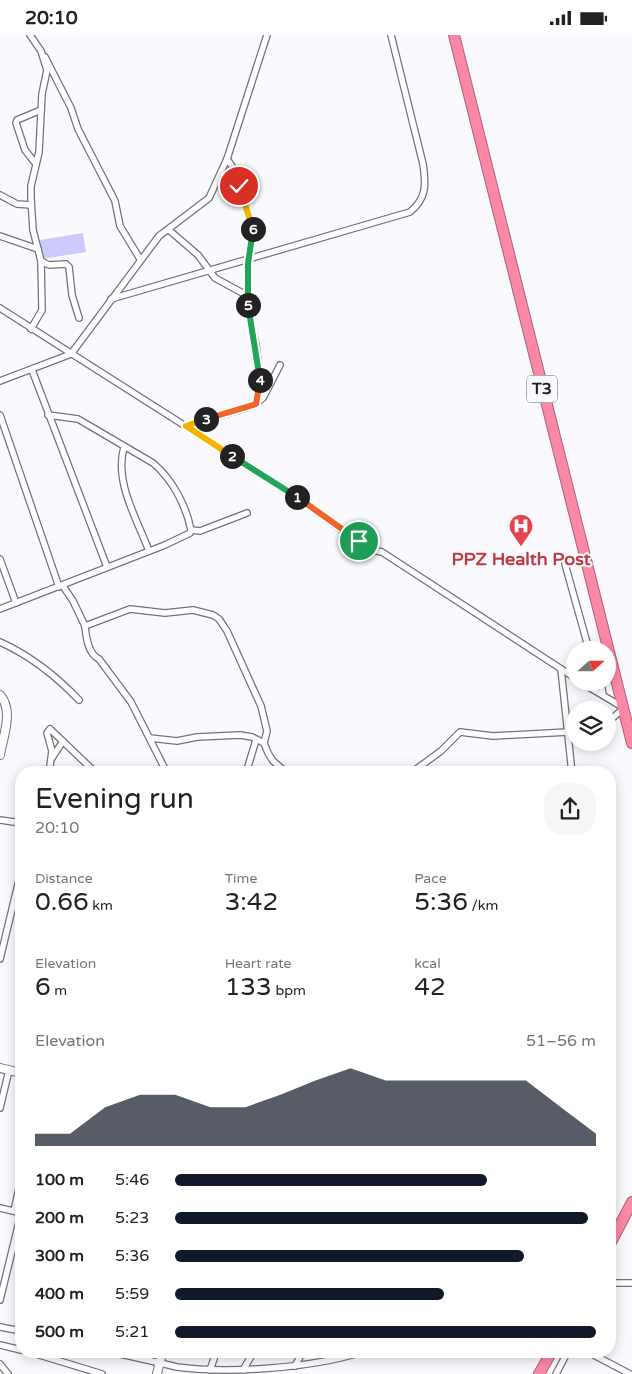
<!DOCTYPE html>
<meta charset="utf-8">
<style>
body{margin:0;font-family:"Varela Round",sans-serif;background:#f6f6f6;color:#222;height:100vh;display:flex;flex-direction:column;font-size:19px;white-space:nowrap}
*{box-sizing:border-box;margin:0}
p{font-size:16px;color:#767676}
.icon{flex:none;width:28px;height:28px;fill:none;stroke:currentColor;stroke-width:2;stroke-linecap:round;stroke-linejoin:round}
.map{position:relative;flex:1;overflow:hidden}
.sheet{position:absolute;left:15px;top:731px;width:601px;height:592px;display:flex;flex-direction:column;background:#fff;border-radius:20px;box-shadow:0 2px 12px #0003}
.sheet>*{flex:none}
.needle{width:32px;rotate:69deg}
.fabs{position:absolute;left:566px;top:606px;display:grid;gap:10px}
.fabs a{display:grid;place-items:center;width:50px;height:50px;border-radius:50%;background:#fff;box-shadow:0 2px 12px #0003;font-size:25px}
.pin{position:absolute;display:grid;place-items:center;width:42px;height:42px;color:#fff;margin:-21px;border:2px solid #fff;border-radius:50%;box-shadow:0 1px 5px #0007}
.km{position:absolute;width:25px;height:25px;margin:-12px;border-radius:50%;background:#222;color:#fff;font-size:14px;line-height:25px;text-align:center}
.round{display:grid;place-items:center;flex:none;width:52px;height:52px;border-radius:20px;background:#f6f6f6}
.headline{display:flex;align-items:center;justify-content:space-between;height:85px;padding:0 20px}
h1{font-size:28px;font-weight:600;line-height:38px}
.metrics{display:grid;grid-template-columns:repeat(3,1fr);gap:8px;height:85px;padding:5px 20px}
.metrics div{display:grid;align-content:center}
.metrics b{font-size:25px;font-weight:600}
.metrics small{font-size:14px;font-weight:400}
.metrics p{font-size:14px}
.chart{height:140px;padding:10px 20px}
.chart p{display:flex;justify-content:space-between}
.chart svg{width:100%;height:90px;margin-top:5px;fill:#111827;opacity:.7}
ul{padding:0 20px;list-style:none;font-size:16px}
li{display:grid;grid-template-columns:80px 60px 1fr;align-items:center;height:38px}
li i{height:12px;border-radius:6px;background:#111827}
.status{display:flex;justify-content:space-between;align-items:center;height:35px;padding:0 25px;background:#fff;direction:ltr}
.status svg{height:14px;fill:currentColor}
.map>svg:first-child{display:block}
</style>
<div class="status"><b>20:10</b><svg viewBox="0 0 49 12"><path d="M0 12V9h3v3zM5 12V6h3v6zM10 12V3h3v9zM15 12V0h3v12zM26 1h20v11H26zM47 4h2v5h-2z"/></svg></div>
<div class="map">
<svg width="632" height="1339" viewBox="0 0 632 1339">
<rect width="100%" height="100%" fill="#fafafe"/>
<path fill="#cdcafd" d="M83 198 86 217 42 224 40 205Z"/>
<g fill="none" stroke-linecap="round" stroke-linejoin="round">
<defs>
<g id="street">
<path d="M30 0 41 16 47 35 42 59 39 117 31 151V164L33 195 41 226 49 230 66 229 69 232 72 260 79 283"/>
<path d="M45 22 71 73 78 94 115 166 120 191 140 224"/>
<path d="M227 124 236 137 253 194 248 229V256L249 277 256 310 260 348 256 369"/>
<path d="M36 129 25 115 16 88 17 85 41 75"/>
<path d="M0 160 17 169 31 170"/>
<path d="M169 195 198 220 215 243 248 261"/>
<path d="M0 201 38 214"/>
<path d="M111 264 410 177C427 163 426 149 423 129L391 0"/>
<path d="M0 273 300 464 367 514 382 517 575 643"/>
<path d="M31 294 42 275 41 226"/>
<path d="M32 335 107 532"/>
<path d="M0 346 71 319 159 201 209 163 227 124 267 0"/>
<path d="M0 380 59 552"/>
<path d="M186 391 253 371 263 363 280 330"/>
<path d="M124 412C114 447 137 484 149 516"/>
<path d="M191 495 200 496 247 478"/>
<path d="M0 524 16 568"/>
<path d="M565 529 589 615"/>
<path d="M63 551 73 566 85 591"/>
<path d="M0 574 165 510 190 498 191 495C186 470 172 444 153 428L78 384 48 380"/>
<path d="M0 607C29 620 57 642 79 665"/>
<path d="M561 634 572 738"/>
<path d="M582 648 624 673 608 687"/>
<path d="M601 648 603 660"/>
<path d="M150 703 177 706 197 702 240 700 252 702 264 708"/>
<path d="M52 723 63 706"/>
<path d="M49 738 52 716 47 698 50 694 96 738"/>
<path d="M167 738 131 667 99 624C88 619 86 602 85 591L130 574 165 578 193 575 213 580 219 584 227 596 261 671 267 696 264 708 268 718 273 726 287 738"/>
<path d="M246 738 256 705"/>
<path d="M411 738 441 716 460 697 493 701 568 697"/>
<path d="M0 785 21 788"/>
<path d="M0 924 21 837"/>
<path d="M18 1037 21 1023"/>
<path d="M0 1073 9 1035"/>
<path d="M0 1173 17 1177"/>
<path d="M14 1176 21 1144"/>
<path d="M610 1248H632"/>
<path d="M0 1265 21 1179"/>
<path d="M0 1292 21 1296"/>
<path d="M0 1310 21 1315"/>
<path d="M33 1318 102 1339"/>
<path d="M114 1318C135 1322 156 1327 177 1332 228 1339 309 1333 359 1318"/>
<path d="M590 1318 630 1339"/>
<path d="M0 1329 8 1339"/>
<path d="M295 1331 302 1318"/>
<path d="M210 1335 216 1318"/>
<path d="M243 1335 253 1318"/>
<path d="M556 1339 567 1318"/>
</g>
<g id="secondary">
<path d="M0 660C14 675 3 702 0 720"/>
<path d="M0 1033 21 1038"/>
<path d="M157 1339 162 1318"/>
</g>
<g id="highway">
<path d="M454 0 632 708"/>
<path d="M610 1209 632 1167"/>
<path d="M539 1339 551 1318"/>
</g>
</defs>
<use href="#street" stroke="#73727c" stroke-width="8"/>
<use href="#secondary" stroke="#73727c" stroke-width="10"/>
<use href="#highway" stroke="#af6479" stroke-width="12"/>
<use href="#street" stroke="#fff" stroke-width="5.5"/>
<use href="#secondary" stroke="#fff" stroke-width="8"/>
<use href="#highway" stroke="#fb88a6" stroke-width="10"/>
</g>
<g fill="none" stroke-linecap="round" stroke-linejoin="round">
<defs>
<path id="split-1" d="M297 462 359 506"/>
<path id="split-2" d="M232 421 297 462"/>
<path id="split-3" d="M206 384 186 391 232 421"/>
<path id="split-4" d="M206 384 256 369 260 345"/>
<path id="split-5" d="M248 270 260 345"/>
<path id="split-6" d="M248 270V229L253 194"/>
<path id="split-7" d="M239 151 253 194"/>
</defs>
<use href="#split-1" stroke="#fff" stroke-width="10"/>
<use href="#split-2" stroke="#fff" stroke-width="10"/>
<use href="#split-3" stroke="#fff" stroke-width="10"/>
<use href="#split-4" stroke="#fff" stroke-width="10"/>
<use href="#split-5" stroke="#fff" stroke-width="10"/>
<use href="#split-6" stroke="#fff" stroke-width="10"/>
<use href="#split-7" stroke="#fff" stroke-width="10"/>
<use href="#split-1" stroke="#f0652b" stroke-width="6"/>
<use href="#split-2" stroke="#22a559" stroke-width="6"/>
<use href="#split-3" stroke="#f5b400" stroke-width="6"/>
<use href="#split-4" stroke="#f0652b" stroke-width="6"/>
<use href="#split-5" stroke="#22a559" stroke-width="6"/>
<use href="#split-6" stroke="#22a559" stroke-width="6"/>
<use href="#split-7" stroke="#f5b400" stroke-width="6"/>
</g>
<defs>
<symbol id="hospital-pin" viewBox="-11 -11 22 30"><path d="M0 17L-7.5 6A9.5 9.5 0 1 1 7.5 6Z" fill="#e0444e" stroke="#fafafe"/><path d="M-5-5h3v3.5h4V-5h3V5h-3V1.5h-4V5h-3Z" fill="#fff"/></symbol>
</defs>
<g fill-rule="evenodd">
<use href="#hospital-pin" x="507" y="477" width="28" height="38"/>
</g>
<g text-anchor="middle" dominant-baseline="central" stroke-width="4" stroke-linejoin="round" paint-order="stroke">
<rect fill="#fafafe" stroke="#626266" stroke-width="1" x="527" y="340.5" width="30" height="27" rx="4"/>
<g font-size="16" font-weight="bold" fill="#212125">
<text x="542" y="354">T3</text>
</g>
<g font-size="18" font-weight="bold" fill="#be3a42" stroke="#fafafe">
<text x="521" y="524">PPZ Health Post</text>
</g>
</g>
</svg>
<div class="fabs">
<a><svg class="needle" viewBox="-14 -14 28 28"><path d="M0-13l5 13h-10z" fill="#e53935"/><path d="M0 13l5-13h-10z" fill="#767676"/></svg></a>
<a><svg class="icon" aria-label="layers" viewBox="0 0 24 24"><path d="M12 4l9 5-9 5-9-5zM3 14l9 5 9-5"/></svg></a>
</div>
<div class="pin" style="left:359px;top:506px;background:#1e9e55"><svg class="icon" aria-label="arrive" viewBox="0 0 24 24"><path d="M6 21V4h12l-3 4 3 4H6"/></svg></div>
<div class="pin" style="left:239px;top:151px;background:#d93025"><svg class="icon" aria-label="check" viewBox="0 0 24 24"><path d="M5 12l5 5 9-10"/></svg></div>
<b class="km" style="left:297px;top:462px">1</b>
<b class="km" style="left:232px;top:421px">2</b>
<b class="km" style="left:206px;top:384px">3</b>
<b class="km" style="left:260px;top:345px">4</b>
<b class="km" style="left:248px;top:270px">5</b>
<b class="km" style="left:253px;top:194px">6</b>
<section class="sheet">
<div class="headline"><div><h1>Evening run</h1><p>20:10</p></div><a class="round"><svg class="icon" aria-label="share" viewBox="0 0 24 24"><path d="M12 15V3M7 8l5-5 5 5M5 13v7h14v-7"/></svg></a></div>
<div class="metrics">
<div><p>Distance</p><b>0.66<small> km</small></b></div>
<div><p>Time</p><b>3:42</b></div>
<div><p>Pace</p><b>5:36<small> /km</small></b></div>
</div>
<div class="metrics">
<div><p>Elevation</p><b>6<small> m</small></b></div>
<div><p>Heart rate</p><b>133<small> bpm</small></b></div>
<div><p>kcal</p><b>42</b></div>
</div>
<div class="chart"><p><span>Elevation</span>51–56 m</p>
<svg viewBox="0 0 160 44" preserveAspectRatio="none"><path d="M0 44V38L10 38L20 25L30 19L40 19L50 25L60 25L70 19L80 12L90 6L100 12L110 12L120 12L130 12L140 12L150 25L160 38V44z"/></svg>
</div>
<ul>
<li><b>100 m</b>5:46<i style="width:74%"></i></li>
<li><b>200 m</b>5:23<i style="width:98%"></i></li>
<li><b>300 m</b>5:36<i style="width:83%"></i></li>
<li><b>400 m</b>5:59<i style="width:64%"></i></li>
<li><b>500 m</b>5:21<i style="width:100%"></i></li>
</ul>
</section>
</div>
